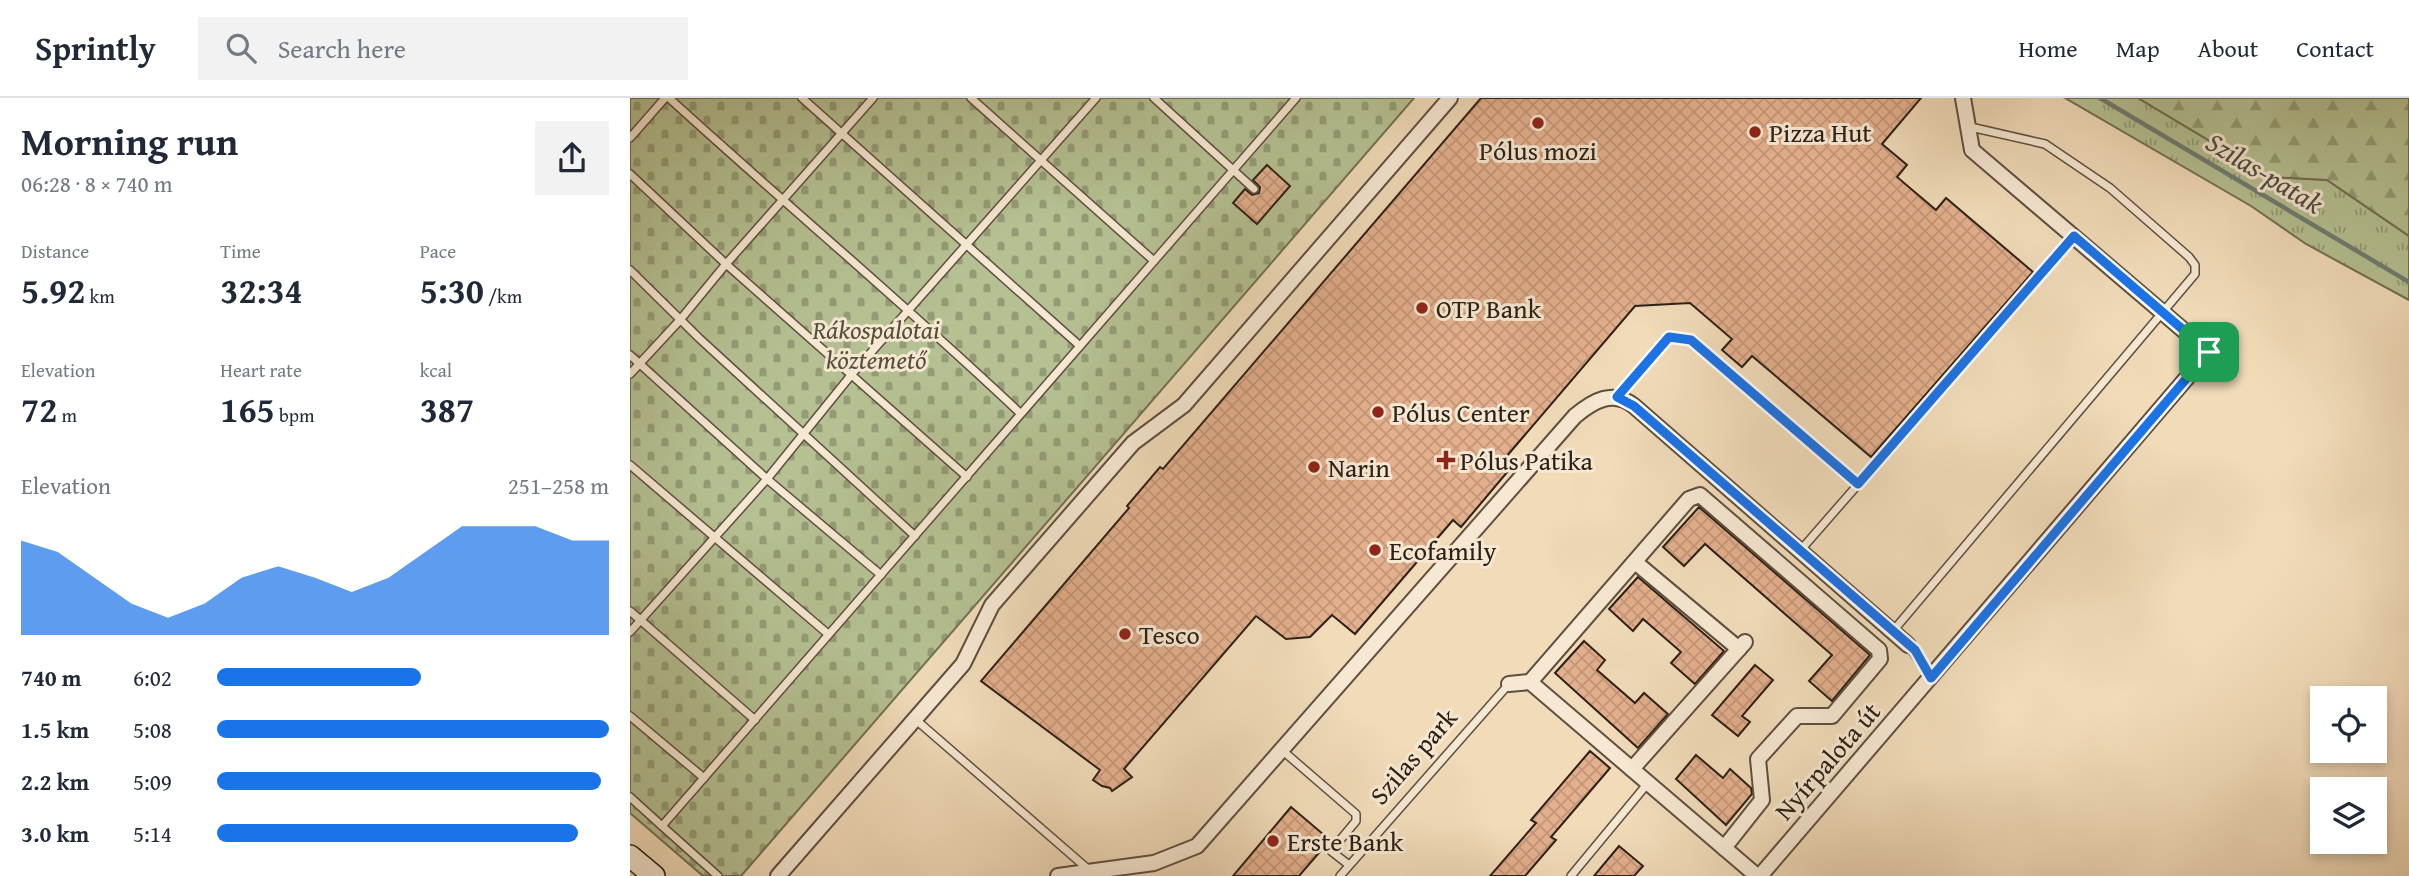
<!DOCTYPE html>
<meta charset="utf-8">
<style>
body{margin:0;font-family:"Gentium Book Plus",serif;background:#f2f2f3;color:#1f2937;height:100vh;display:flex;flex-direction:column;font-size:26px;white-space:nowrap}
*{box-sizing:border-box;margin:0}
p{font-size:23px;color:#747a83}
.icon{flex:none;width:38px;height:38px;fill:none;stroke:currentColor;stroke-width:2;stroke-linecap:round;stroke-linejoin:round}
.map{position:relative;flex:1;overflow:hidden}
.details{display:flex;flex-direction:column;background:#fff;width:630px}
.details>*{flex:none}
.buttons{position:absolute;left:1680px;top:588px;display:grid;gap:14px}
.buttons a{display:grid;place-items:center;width:77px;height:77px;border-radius:0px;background:#fff;box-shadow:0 4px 10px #0003;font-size:35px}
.pin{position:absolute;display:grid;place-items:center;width:60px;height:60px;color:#fff;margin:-30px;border-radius:14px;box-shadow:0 4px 10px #0006}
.round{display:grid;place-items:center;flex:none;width:74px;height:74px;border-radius:0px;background:#f2f2f3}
.overview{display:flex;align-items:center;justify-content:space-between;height:119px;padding:0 21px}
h1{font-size:38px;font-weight:700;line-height:52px}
.stats{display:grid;grid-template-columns:repeat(3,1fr);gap:10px;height:119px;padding:7px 21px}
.stats div{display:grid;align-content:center}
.stats b{font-size:35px;font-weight:700}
.stats small{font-size:19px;font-weight:400}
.stats p{font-size:19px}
.chart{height:196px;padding:14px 21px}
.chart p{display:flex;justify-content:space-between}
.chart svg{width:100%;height:126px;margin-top:7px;fill:#1a73e8;opacity:.7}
ul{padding:0 21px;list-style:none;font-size:23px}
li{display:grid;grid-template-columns:112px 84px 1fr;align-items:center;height:52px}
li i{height:18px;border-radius:9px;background:#1a73e8}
header{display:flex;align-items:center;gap:42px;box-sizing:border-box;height:98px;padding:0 35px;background:#fff;border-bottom:2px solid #e0e1e3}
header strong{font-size:33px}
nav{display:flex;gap:38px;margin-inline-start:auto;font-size:24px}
.search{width:490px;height:63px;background:#f2f2f3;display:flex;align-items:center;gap:18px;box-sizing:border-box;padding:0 24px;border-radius:0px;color:#747a83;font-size:26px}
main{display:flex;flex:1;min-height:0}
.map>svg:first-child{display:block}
</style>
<header>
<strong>Sprintly</strong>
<div class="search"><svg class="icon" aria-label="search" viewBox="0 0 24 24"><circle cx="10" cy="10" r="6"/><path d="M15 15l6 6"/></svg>Search here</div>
<nav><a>Home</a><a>Map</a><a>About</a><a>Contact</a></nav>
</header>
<main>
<section class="details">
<div class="overview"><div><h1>Morning run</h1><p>06:28 · 8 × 740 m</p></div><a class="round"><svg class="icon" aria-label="share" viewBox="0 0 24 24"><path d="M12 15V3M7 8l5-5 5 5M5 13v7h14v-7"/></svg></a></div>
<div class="stats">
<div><p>Distance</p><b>5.92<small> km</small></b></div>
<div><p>Time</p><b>32:34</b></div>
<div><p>Pace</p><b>5:30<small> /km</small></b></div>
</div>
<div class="stats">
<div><p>Elevation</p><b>72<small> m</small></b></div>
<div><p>Heart rate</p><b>165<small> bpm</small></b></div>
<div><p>kcal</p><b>387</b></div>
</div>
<div class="chart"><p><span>Elevation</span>251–258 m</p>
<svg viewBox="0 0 160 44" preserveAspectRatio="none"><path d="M0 44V11L10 15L20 24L30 33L40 38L50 33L60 24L70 20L80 24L90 29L100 24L110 15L120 6L130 6L140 6L150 11L160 11V44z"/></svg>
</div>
<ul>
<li><b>740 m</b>6:02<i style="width:52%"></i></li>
<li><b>1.5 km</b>5:08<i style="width:100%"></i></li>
<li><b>2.2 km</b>5:09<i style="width:98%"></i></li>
<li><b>3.0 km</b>5:14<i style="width:92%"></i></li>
</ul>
</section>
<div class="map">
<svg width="1779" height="778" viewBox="0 0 1779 778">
<defs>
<pattern id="grass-tufts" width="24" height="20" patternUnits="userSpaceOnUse" patternTransform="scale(1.75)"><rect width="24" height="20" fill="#b5c193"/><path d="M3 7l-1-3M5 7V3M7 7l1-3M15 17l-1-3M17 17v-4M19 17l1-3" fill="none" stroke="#949c77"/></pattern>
<pattern id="forest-firs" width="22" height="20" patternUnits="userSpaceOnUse" patternTransform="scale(1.75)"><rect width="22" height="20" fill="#b5c193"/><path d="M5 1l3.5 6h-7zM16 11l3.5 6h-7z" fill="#949c77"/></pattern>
<pattern id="cemetery-stones" width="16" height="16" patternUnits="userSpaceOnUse" patternTransform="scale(1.75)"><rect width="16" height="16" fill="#b5c193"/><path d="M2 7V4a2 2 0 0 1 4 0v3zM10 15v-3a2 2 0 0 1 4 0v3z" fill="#949c77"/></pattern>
<pattern id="building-cross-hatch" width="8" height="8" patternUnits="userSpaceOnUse" patternTransform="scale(1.75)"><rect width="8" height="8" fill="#e3af8c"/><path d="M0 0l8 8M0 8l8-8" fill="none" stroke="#c39678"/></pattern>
</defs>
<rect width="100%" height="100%" fill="#f1dbb9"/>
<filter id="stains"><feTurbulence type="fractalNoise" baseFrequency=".00286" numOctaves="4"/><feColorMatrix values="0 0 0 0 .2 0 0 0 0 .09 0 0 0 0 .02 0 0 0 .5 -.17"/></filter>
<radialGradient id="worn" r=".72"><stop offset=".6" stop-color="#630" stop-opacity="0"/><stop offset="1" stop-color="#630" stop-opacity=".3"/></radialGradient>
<path fill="url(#grass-tufts)" stroke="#717055" stroke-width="2" d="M1435 0H1508L1640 79 1697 82 1779 138V202L1676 146 1621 108Z"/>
<path fill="url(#forest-firs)" stroke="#717055" stroke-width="2" d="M1508 0H1779V138L1697 82 1640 79Z"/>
<path fill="url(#cemetery-stones)" stroke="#717055" stroke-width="2" d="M0 0H784L111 778H73L0 715Z"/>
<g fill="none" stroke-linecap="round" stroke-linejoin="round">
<path stroke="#6f7d73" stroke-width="4.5" d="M1470 0 1779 184"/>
</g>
<g fill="url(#building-cross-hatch)" stroke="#2d2017" stroke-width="2">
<path d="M851 0H1291L1252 46 1277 67 1267 79 1306 112 1316 100 1403 174 1241 359 1122 258 1112 269 1092 252 1102 241 1060 205 1005 208 876 359 884 366 831 429 823 422 725 536 702 517 680 539 656 541 626 518 494 671 502 679 482 693 480 690 472 688 463 682 470 672 351 583 499 410 497 408 530 369 533 371Z"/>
<path d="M637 67 660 88 627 126 603 105 615 91 622 97 629 95 630 89 623 82Z"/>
<path d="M1069 409 1240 557 1202 603 1179 583 1202 557 1075 446 1054 468 1033 449Z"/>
<path d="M1008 479 1094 553 1065 586 1041 565 1051 554 1013 521 1003 533 979 511Z"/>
<path d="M954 543 975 562 967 572 1005 605 1014 595 1038 616 1008 650 925 575Z"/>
<path d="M1125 567 1143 582 1112 618 1120 624 1108 638 1082 617Z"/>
<path d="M960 653 980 670 921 739 926 742 895 778H860L906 725 901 722Z"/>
<path d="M1066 657 1093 680 1100 671 1121 690 1122 696 1096 727 1046 681Z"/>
<path d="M661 709 700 742 669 778H603Z"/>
<path d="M989 748 1013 768 1004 778H964Z"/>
</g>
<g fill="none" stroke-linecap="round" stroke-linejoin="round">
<defs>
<g id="lane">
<path d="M39 0C155 106 276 207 390 315"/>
<path d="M172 0 450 248"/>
<path d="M341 0 524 163"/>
<path d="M524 0 624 91"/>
<path d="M0 40 35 0"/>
<path d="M0 76 96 166 337 379"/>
<path d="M0 172 70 241 285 438"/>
<path d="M0 257 137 381 251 477"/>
<path d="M0 276 50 222 96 166 243 0"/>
<path d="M987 299 1039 239 1061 242 1228 386"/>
<path d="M0 367 198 536"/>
<path d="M1169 454 1444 139"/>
<path d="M0 513 125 622"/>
<path d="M1263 533 1565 176V167L1559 159 1480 90 1415 46 1336 28"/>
<path d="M0 534 137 381 222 276 466 0"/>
<path d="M1278 547 1301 580"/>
<path d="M0 618 74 680"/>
<path d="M285 621 459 772"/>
<path d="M653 653 726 716V723L701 753 719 767"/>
<path d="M0 699 32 728 666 0"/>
<path d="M32 728 88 778"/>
<path d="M710 778 879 586"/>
<path d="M941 778 1018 685"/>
</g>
<g id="street">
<path d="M1005 464 1109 551"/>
<path d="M900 584 1059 401 1070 397 1249 552 1250 561 1202 618H1167L1128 661 1132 702 1094 750"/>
<path d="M879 586 900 584 1127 778"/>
<path d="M1002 671 1115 544"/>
<path d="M148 778 333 566 362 507 503 345 554 307 820 0"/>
<path d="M428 778 524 765 567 748 945 318C963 303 983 291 1004 308L1278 547"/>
<path d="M1130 778 1579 254 1342 52 1333 0"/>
</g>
<path id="secondary" d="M0 758 24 778"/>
</defs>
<use href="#lane" stroke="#5e4f40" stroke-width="10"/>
<use href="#street" stroke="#5e4f40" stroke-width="18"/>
<use href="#secondary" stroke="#2d2017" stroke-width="24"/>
<use href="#lane" stroke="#f6e8d2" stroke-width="7"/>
<use href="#street" stroke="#f6e8d2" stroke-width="14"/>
<use href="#secondary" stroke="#f6e8d2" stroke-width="21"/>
</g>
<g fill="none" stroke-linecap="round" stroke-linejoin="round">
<defs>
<path id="route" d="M1444 138 1579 254 1301 580 1285 552 1004 308 987 299 1039 239 1061 242 1228 386Z"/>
</defs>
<use href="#route" stroke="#fff" stroke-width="14"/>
<use href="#route" stroke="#1a73e8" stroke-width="9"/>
</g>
<g fill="#8f2418" stroke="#f6e8d2" stroke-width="2.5">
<circle cx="908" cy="25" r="7"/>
<circle cx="1125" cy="34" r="7"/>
<circle cx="792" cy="210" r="7"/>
<circle cx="748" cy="314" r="7"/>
<path d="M812.5 351.5h7v7h7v7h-7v7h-7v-7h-7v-7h7z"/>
<circle cx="684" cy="369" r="7"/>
<circle cx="745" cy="452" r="7"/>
<circle cx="495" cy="536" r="7"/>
<circle cx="643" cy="743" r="7"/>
</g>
<g text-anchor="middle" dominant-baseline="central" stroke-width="6" stroke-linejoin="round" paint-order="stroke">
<g font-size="26" fill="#2d2017" stroke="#f6e8d2" text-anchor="start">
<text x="1139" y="34">Pizza Hut</text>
<text x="908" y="52" text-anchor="middle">Pólus mozi</text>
<text x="806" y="210">OTP Bank</text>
<text x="762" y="314">Pólus Center</text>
<text x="830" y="362">Pólus Patika</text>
<text x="698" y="369">Narin</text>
<text x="759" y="452">Ecofamily</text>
<text x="509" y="536">Tesco</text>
<text x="657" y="743">Erste Bank</text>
</g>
<g font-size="26" font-style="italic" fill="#56503c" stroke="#f6e8d2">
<text x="246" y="231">Rákospalotai<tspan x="246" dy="30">köztemető</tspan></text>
</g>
<g font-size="26" fill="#2d2017" stroke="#f6e8d2">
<text transform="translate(783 658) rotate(-49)">Szilas park</text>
<text transform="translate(1197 663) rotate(-49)">Nyírpalota út</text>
</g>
<g font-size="28" font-style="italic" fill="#4e4e45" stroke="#f6e8d2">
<text transform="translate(1635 74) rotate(31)">Szilas-patak</text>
</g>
</g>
<rect width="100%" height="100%" filter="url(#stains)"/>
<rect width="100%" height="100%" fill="url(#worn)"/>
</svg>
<div class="buttons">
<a><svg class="icon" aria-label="locate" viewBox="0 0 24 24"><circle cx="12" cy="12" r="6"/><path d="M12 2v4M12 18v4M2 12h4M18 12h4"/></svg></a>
<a><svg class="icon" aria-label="layers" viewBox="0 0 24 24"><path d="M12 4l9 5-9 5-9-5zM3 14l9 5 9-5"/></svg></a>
</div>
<div class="pin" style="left:1579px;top:254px;background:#1e9e55"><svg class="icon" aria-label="arrive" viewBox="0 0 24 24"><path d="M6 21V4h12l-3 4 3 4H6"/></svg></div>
</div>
</main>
